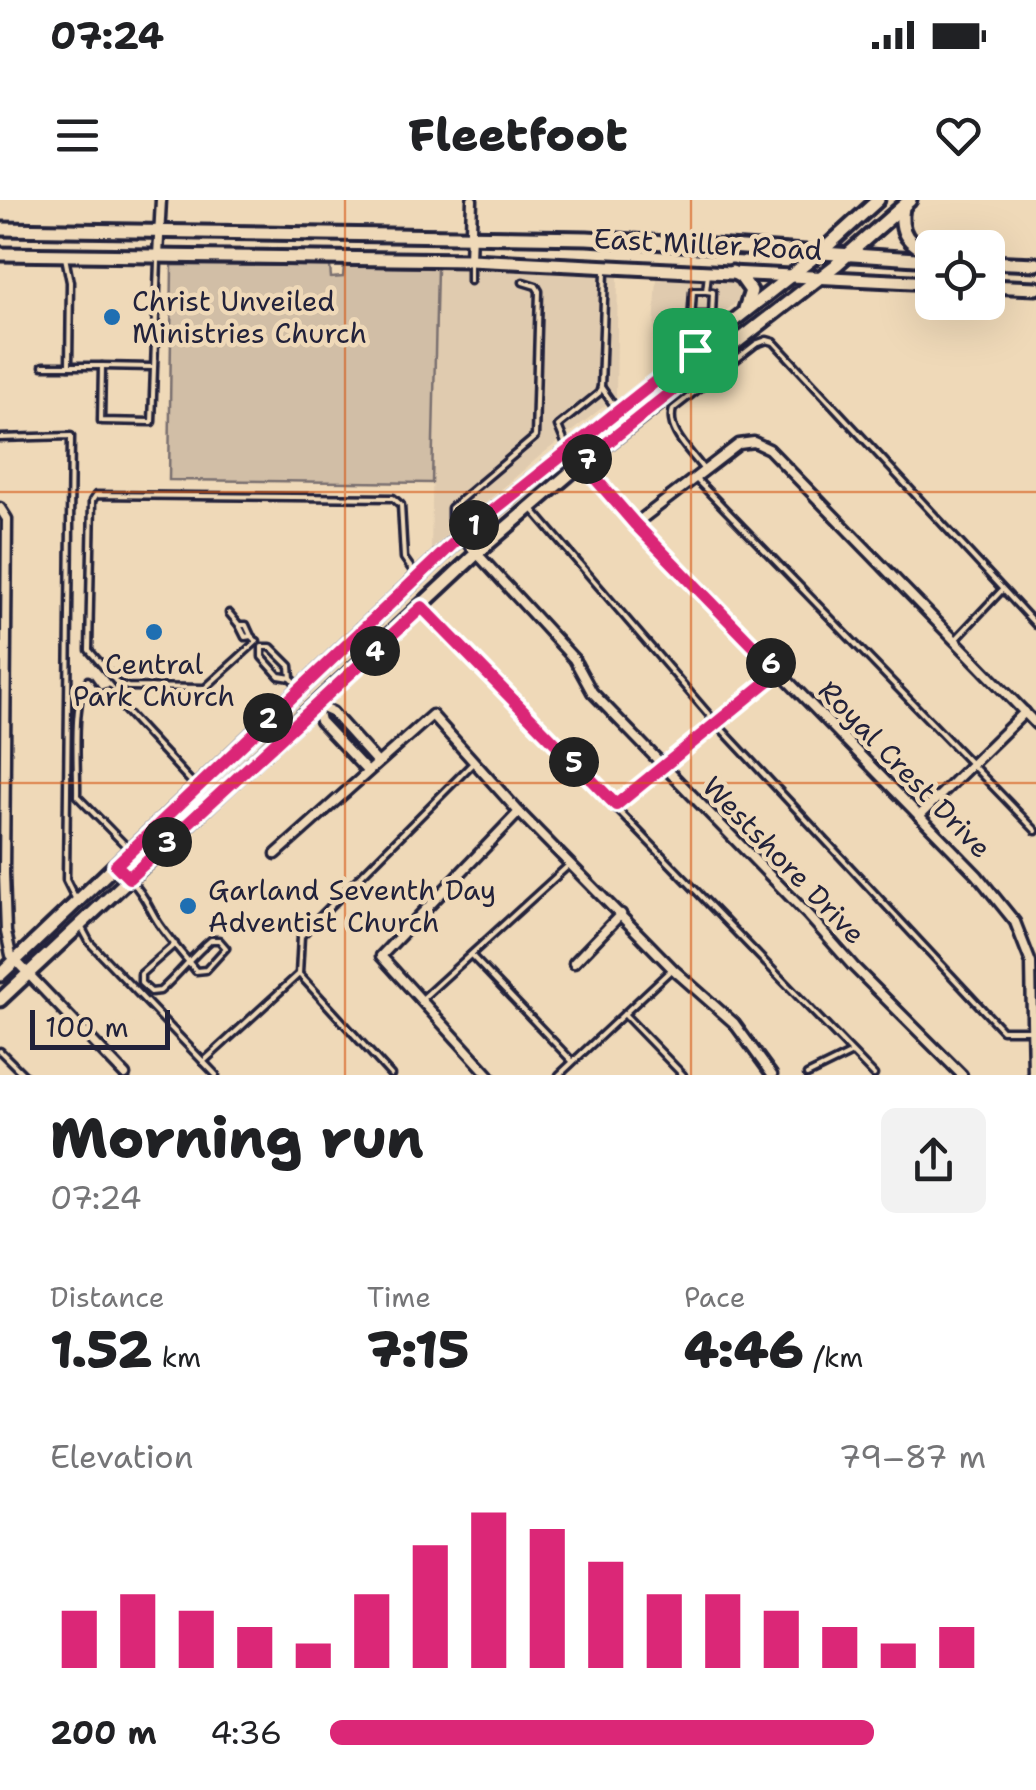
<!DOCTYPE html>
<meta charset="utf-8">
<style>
body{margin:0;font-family:"Shantell Sans",sans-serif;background:#f2f2f2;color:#202124;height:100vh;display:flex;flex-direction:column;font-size:38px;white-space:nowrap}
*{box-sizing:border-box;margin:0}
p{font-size:32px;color:#757577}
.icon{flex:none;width:55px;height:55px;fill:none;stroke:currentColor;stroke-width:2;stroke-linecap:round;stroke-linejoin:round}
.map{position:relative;height:875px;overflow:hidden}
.drawer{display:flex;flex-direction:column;background:#fff;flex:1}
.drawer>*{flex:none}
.buttons{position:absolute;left:915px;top:30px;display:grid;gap:20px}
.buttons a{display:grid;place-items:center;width:90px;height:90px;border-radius:15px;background:#fff;box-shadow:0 10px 40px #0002;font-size:50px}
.scale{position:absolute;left:30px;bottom:25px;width:140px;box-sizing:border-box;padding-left:10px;border:5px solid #22223b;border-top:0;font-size:28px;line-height:35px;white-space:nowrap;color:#22223b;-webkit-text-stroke:8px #efd9b8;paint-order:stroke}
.pin{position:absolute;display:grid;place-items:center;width:85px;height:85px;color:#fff;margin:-42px;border-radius:20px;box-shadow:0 5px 15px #0006}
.km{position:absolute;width:50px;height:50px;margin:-25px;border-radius:50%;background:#222;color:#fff;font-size:28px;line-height:50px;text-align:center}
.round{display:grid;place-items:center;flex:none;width:105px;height:105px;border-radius:15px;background:#f2f2f2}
.overview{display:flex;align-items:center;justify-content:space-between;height:170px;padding:0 50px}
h1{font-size:55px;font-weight:800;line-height:75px}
.figures{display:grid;grid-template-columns:repeat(3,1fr);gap:15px;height:170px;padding:10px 50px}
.figures div{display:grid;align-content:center}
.figures b{font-size:50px;font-weight:800}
.figures small{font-size:28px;font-weight:400}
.figures p{font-size:28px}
.chart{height:280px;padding:20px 50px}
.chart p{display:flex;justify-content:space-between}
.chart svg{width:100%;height:180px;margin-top:10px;stroke:#db2777;stroke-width:6}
ul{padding:0 50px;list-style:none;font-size:32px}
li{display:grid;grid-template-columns:160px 120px 1fr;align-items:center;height:75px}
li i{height:25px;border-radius:12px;background:#db2777}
.status{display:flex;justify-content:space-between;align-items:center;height:70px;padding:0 50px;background:#fff;direction:ltr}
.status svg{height:28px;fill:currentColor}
header{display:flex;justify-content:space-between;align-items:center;height:130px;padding:0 50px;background:#fff;font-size:45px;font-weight:800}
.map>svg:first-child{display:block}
</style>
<div class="status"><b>07:24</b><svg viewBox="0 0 49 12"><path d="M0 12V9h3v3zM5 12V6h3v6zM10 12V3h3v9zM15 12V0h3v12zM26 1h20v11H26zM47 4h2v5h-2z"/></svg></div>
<header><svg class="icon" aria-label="menu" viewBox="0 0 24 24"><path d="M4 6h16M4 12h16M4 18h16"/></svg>Fleetfoot<svg class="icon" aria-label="heart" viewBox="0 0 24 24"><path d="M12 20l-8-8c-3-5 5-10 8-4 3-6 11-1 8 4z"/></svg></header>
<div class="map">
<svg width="1036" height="875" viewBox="0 0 1036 875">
<rect width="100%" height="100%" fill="#efd9b8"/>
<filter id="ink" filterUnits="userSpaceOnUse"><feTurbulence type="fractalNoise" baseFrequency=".01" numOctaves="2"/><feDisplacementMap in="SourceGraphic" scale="20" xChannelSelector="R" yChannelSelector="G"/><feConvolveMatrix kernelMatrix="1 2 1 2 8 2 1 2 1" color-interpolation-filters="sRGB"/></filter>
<g filter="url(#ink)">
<g fill="#e0cbaf">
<path d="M437 68 618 74 616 197 541 255 431 350Z"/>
<path d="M657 76 734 82 742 98 652 168Z"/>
</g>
<path fill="#d1bea6" stroke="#7a7070" stroke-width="2.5" d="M172 65 330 66 331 78 343 77 344 66 437 68 432 283 169 280Z"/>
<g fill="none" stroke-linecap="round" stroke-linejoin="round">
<defs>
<g id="service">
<path d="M65 57 70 82 69 166H102L101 221 152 222 158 61"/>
<path d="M470 61V81"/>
<path d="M691 115H712L713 92 706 91"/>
<path d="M695 150 690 137 693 91H706L708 74"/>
<path d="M43 166H69"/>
<path d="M102 166 152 167"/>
<path d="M601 187 615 207"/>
<path d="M0 238 71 236 66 680 75 698"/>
<path d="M568 250 558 226 599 193 601 187 605 72"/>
<path d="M703 269C691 252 666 231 673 209L756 144 767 140 774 142 1036 425"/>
<path d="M697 280 1036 631"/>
<path d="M533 310 716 523 1002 830H1032"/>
<path d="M458 332 451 321V308L535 237 539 91 536 86 523 82"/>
<path d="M422 407 874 875"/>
<path d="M229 413 239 425"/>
<path d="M251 436 246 425H239L245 437 251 436 255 440"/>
<path d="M955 440 1002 390"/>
<path d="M257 441 205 488 128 487 118 484 89 450 92 301 96 295 393 298 401 305 404 358 415 374"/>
<path d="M291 478 290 466 271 447H262V457L279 476 291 478 300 487"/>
<path d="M127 647 77 596C78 571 71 496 88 480L99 495 108 492 195 586"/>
<path d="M132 682C145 695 149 709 159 724 170 740 184 756 196 771L206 770 226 748 219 740H211C192 756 179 774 160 791L151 792 141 783V774L175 744"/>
<path d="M82 728 90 743 216 875"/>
<path d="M472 756 572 861"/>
<path d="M422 799 570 664"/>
<path d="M624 814 683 875"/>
<path d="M0 851 24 875"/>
<path d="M203 862 299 774"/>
<path d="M391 875 299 774 301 736 474 562"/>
<path d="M559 875 672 769"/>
<path d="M807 875 852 853"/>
</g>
<g id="minor">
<path d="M158 56 161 0"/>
<path d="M470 60 472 0"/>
<path d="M568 250 635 324 977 675 1015 722 1031 763 1033 875"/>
<path d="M0 308 7 319 4 674 6 732 11 755 16 761 125 875"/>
<path d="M635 324 739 244 754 242 769 249 1036 524"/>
<path d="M461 336 574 459 592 492 808 715 853 766 962 875"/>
<path d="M366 570 320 521 316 505 332 512 376 561"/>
<path d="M616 605 779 472"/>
<path d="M919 616 1025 512"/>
<path d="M276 654 432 515 519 612 674 770 734 823 772 875"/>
<path d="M574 763 621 714"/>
<path d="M489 875 381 756 519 612"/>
</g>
<g id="secondary">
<path d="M903 7C898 34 909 44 932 54"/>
<path d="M0 29 587 38 932 60"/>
<path d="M0 54 470 60 932 83"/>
<path d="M988 62 1036 64"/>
<path d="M732 72 741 77 751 91 745 109"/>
<path d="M988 86 1036 88"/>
<path d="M0 775 461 336 822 51 878 0"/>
<path d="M0 800 477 353 582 263 836 65 910 0"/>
</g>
</defs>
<use href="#service" stroke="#22223b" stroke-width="11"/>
<use href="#minor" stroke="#22223b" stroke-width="15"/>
<use href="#secondary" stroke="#22223b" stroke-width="19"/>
<use href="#service" stroke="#efd9b8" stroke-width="4"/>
<use href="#minor" stroke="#efd9b8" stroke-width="8"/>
<use href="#secondary" stroke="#efd9b8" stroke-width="11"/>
</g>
</g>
<g fill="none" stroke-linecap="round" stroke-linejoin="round" filter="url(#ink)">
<defs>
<path id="route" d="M695 150 706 164 582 263 635 324 779 472 616 605 422 407 129 678 116 665 461 336Z"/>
</defs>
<use href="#route" stroke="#fff" stroke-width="20"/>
<use href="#route" stroke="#db2777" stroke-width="12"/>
</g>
<path fill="none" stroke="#d45411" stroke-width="2.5" stroke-opacity="0.55" d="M345 0V875M691 0V875M0 292H1036M0 583H1036"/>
<g fill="#1f6fb2" stroke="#efd9b8" stroke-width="4">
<circle cx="112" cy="117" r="10"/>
<circle cx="154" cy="432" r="10"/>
<circle cx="188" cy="706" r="10"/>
</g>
<g text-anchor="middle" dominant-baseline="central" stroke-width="9" stroke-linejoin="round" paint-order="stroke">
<g font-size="28" fill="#22223b" stroke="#efd9b8">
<text transform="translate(708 44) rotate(3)">East Miller Road</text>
<text transform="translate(905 569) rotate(46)">Royal Crest Drive</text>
<text transform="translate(784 660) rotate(46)">Westshore Drive</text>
</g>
<g font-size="28" fill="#22223b" stroke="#efd9b8" text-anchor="start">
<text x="132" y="101">Christ Unveiled<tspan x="132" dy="32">Ministries Church</tspan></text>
<text x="154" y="464" text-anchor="middle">Central<tspan x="154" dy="32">Park Church</tspan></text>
<text x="208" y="690">Garland Seventh Day<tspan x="208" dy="32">Adventist Church</tspan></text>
</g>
</g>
</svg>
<div class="buttons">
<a><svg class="icon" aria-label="locate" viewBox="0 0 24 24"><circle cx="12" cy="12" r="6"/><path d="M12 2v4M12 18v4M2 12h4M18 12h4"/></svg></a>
</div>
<div class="scale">100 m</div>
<div class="pin" style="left:695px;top:150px;background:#1e9e55"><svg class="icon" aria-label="arrive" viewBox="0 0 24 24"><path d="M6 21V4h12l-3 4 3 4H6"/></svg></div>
<b class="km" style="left:474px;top:325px">1</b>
<b class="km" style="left:268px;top:518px">2</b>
<b class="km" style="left:167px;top:642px">3</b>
<b class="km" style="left:375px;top:451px">4</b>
<b class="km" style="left:574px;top:562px">5</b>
<b class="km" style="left:771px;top:463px">6</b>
<b class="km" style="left:587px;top:259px">7</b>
</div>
<section class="drawer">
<div class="overview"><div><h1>Morning run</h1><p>07:24</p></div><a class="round"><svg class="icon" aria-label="share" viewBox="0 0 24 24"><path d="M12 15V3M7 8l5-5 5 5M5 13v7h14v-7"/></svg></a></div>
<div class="figures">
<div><p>Distance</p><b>1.52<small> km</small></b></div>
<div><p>Time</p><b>7:15</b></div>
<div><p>Pace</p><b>4:46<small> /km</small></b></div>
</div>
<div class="chart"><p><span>Elevation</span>79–87 m</p>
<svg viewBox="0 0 160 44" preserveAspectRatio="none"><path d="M5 44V30M15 44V26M25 44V30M35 44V34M45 44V38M55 44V26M65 44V14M75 44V6M85 44V10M95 44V18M105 44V26M115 44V26M125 44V30M135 44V34M145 44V38M155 44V34"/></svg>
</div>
<ul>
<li><b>200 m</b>4:36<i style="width:83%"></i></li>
</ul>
</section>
